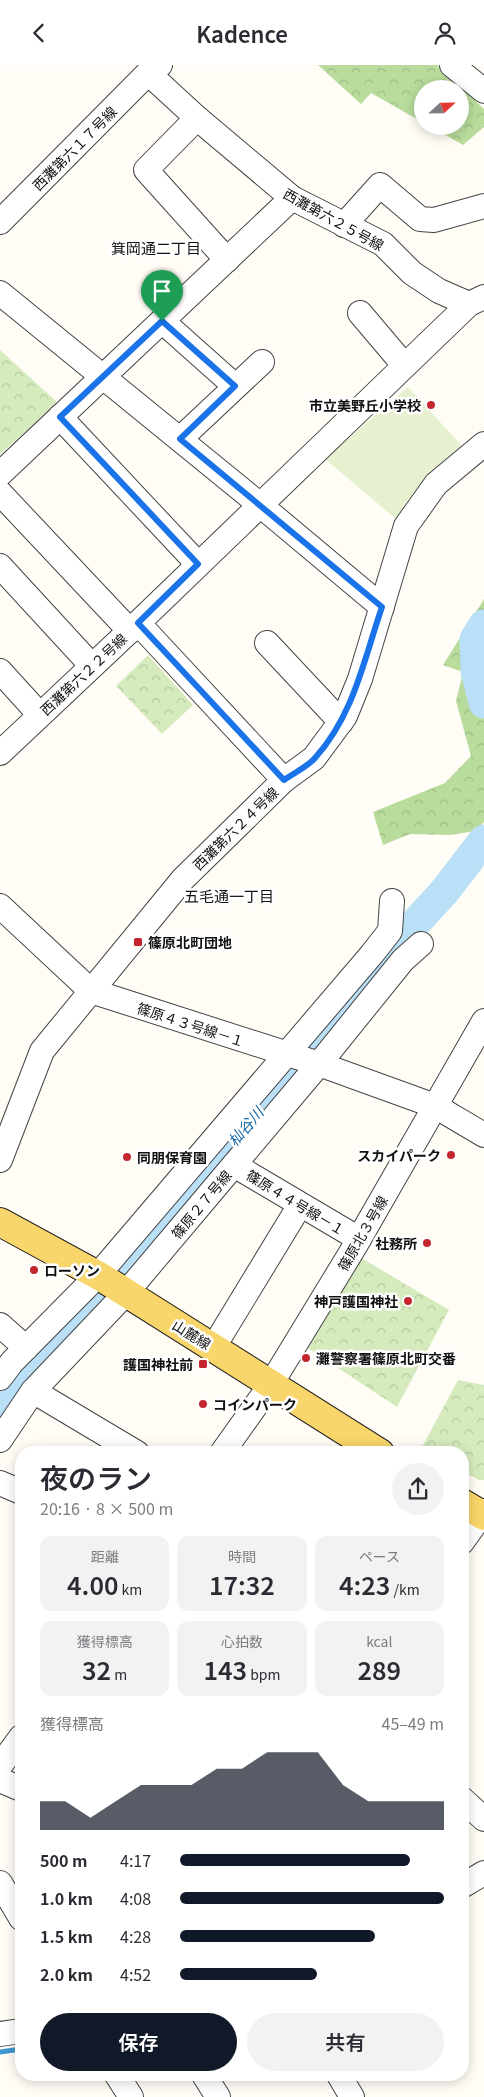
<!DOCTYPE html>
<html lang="ja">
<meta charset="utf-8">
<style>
body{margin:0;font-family:Georgia,"Noto Sans JP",serif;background:#f2f2f3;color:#2b2b33;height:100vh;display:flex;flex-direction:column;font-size:19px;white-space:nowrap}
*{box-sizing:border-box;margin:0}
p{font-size:16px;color:#7c7c81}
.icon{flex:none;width:28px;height:28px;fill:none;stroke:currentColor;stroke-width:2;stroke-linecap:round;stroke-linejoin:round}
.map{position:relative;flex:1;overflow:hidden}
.sheet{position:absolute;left:15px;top:1381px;width:454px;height:635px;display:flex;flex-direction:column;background:#fff;border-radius:20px;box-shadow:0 2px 12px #0003}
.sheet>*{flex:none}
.needle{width:32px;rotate:68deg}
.buttons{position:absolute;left:414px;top:15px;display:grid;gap:10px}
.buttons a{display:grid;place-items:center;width:55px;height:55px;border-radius:50%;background:#fff;box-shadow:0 2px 12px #0003;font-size:25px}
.pin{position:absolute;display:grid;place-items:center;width:42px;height:42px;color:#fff;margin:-51px -21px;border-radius:50% 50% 50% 0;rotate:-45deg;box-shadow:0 0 5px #0007}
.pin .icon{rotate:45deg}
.round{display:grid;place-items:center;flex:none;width:52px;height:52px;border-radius:26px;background:#f2f2f3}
.headline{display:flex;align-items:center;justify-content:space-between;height:85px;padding:0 25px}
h1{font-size:28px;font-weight:600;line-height:38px}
.stats{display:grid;grid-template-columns:repeat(3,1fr);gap:8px;height:85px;padding:5px 25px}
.stats div{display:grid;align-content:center;border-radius:12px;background:#f2f2f3;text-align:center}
.stats b{font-size:25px;font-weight:600}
.stats small{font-size:14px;font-weight:400}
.stats p{font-size:14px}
.chart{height:140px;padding:10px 25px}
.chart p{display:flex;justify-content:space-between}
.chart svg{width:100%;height:90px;margin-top:5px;fill:#111827;opacity:.7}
.action{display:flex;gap:10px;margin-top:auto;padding:10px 25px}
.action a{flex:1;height:58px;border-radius:30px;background:#111827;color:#fff;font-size:20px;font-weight:600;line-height:58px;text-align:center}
.action a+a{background:#f2f2f3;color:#2b2b33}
ul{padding:0 25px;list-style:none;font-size:16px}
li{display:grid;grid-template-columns:80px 60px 1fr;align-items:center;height:38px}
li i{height:12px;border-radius:6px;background:#111827}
header{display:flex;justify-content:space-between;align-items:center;height:65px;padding:0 25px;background:#fff;font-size:22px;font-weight:600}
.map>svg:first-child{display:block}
</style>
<header><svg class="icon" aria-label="back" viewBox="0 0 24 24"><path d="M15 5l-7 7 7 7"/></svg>Kadence<svg class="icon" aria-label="person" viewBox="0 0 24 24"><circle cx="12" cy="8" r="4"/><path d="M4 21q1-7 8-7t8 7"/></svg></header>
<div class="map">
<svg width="484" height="2032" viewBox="0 0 484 2032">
<defs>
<pattern id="forest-crowns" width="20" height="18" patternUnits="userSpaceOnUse" patternTransform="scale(1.25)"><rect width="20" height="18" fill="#b9dc9c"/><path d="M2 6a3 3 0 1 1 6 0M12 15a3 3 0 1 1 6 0" fill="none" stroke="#9ebc85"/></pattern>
<pattern id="park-crowns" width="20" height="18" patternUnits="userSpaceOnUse" patternTransform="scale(1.25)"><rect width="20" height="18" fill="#d5ebbd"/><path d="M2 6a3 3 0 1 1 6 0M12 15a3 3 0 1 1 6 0" fill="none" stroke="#b6c8a1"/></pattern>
</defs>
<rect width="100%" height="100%" fill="#fffdf5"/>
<g fill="url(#forest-crowns)">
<path d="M318 0H437L484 44V62L463 80 430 61H460V24H422V57L371 28 361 39Z"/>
<path d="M484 534V579L466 594 472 629 484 639V757L476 766 449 770 410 769 383 780 373 747 445 718 471 691 456 636 463 607 443 600Z"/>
</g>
<g fill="url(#park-crowns)">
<path d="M0 285 58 338 0 389Z"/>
<path d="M148 590 193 640 162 669 116 621Z"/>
<path d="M358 1191 449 1245 397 1342 305 1281Z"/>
<path d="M458 1315 484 1320V1415H479L463 1406 462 1388 432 1387 422 1382Z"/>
</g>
<path fill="#e6f2cf" d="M408 322 463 382C435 405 413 421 396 454L325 394Z"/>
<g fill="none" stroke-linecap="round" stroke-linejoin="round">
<path stroke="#3f96cf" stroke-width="5" d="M0 1987 21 1984"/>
<g stroke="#b9e0f7" stroke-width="31">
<path d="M484 560 475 574 476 606 484 638"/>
<path d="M0 1343 36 1297 96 1235 228 1081 407 867 444 827 484 775"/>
</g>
<defs>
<g id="minor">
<path d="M452 0 484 26"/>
<path d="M148 8 197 53 292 133 383 179 412 208 439 226 469 239"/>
<path d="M197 53 146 105 227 195"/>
<path d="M0 157 148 8 160 0"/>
<path d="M344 160 380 120 420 154 434 155 484 141"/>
<path d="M0 228 259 439 382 542"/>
<path d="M360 248 404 300"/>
<path d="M162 256 235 321"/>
<path d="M60 352 198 499"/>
<path d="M180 374 262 297"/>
<path d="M0 409 292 133"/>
<path d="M0 428 130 566"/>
<path d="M0 501 92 601"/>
<path d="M138 558 284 715"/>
<path d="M267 578 341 657"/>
<path d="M0 606 40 650"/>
<path d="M0 688 138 558 469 239 484 232"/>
<path d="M0 841 91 926 319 999 435 1041 484 1070"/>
<path d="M0 1095 42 986 183 814 284 715 314 693 345 651 360 614 406 461 436 419 484 379"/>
<path d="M234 1100 359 1174"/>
<path d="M0 1260 26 1283"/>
<path d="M213 1283 300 1140"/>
<path d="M0 1313 12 1297 98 1210 372 889 390 866 392 836"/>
<path d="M33 1326 137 1388"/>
<path d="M0 1375 33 1326 126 1228 319 999 403 895 421 879"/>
<path d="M222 1388 271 1319 355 1181 484 956"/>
<path d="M0 1418 21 1427"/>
<path d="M462 1477 484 1446"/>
<path d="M0 1701 21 1672"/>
<path d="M0 1715 21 1724"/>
<path d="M462 1734 484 1754"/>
<path d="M0 1818 21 1853"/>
<path d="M462 1821 484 1808"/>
<path d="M0 1969 21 1966"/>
<path d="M117 2010 131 2032"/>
<path d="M204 2010 218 2032"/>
<path d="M339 2010 352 2032"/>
</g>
<g id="major">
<path d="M0 1157 101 1212 380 1388"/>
<path d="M462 1438 484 1451"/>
</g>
</defs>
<use href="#minor" stroke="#444" stroke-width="26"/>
<use href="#major" stroke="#222" stroke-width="30"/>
<use href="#minor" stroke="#fff" stroke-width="24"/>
<use href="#major" stroke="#f9d66b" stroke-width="28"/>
</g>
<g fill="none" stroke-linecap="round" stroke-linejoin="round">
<defs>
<path id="route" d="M162 256 235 321 180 374 382 542C364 594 354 650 315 693 307 702 294 708 284 715L138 558 198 499 60 352Z"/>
</defs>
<use href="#route" stroke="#fff" stroke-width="10"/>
<use href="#route" stroke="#1a73e8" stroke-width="6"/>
</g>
<g fill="#c4262e" stroke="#fff" stroke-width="2">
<circle cx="431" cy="340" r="5"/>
<rect x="133" y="872" width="10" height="10" rx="2.5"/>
<circle cx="451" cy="1090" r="5"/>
<circle cx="127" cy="1092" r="5"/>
<circle cx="427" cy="1178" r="5"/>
<circle cx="34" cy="1205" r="5"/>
<circle cx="408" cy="1236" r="5"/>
<circle cx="306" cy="1293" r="5"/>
<rect x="198" y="1294" width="10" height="10" rx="2.5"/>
<circle cx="203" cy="1339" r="5"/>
</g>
<g text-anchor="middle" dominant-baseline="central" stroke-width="5" stroke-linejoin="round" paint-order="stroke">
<g font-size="14" fill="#111" stroke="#fff">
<text transform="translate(74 83) rotate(-45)">西灘第六１７号線</text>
<text transform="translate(334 154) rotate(29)">西灘第六２５号線</text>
<text transform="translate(83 609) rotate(-43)">西灘第六２２号線</text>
<text transform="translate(235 763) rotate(-44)">西灘第六２４号線</text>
<text transform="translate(191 959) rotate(18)">篠原４３号線－１</text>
<text transform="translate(296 1137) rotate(31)">篠原４４号線－１</text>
<text transform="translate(201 1139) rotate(-50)">篠原２７号線</text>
<text transform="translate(362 1168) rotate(-60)">篠原北３号線</text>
<text transform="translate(192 1269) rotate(32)">山麓線</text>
</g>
<g font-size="14" font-weight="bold" fill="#111" stroke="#fff" text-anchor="end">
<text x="421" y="340">市立美野丘小学校</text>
<text x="148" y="877" text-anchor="start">篠原北町団地</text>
<text x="441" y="1090">スカイパーク</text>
<text x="137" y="1092" text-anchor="start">同朋保育園</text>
<text x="417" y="1178">社務所</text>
<text x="44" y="1205" text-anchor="start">ローソン</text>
<text x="398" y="1236">神戸護国神社</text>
<text x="316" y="1293" text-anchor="start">灘警察署篠原北町交番</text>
<text x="193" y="1299">護国神社前</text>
<text x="213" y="1339" text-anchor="start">コインパーク</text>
</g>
<g font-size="15" fill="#111" stroke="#fff">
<text x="156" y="182">箕岡通二丁目</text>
<text x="229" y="830">五毛通一丁目</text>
</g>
<g font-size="15" font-style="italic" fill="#1768a6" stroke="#fff">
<text transform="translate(245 1061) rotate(-50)">杣谷川</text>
</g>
</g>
</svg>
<div class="buttons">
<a><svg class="needle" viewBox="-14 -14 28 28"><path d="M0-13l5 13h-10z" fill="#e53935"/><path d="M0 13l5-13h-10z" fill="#7c7c81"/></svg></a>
</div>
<div class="pin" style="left:162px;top:256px;background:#1e9e55"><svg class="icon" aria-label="arrive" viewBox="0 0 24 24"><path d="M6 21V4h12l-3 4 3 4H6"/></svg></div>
<section class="sheet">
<div class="headline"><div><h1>夜のラン</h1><p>20:16 · 8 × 500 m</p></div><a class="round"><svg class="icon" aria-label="share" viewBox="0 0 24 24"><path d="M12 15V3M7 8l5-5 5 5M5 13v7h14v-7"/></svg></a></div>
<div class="stats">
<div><p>距離</p><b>4.00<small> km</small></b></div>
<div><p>時間</p><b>17:32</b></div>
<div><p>ペース</p><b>4:23<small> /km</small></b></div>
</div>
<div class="stats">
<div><p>獲得標高</p><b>32<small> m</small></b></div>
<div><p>心拍数</p><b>143<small> bpm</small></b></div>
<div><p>kcal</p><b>289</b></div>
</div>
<div class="chart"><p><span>獲得標高</span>45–49 m</p>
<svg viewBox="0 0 160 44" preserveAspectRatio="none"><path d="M0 44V30L10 30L20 38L30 30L40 22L50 22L60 22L70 14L80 14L90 6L100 6L110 6L120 22L130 30L140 30L150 30L160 30V44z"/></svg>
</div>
<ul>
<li><b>500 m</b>4:17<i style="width:87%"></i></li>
<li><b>1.0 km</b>4:08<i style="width:100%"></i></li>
<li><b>1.5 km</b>4:28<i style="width:74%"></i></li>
<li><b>2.0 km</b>4:52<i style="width:52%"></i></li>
</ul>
<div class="action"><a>保存</a><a>共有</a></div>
</section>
</div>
